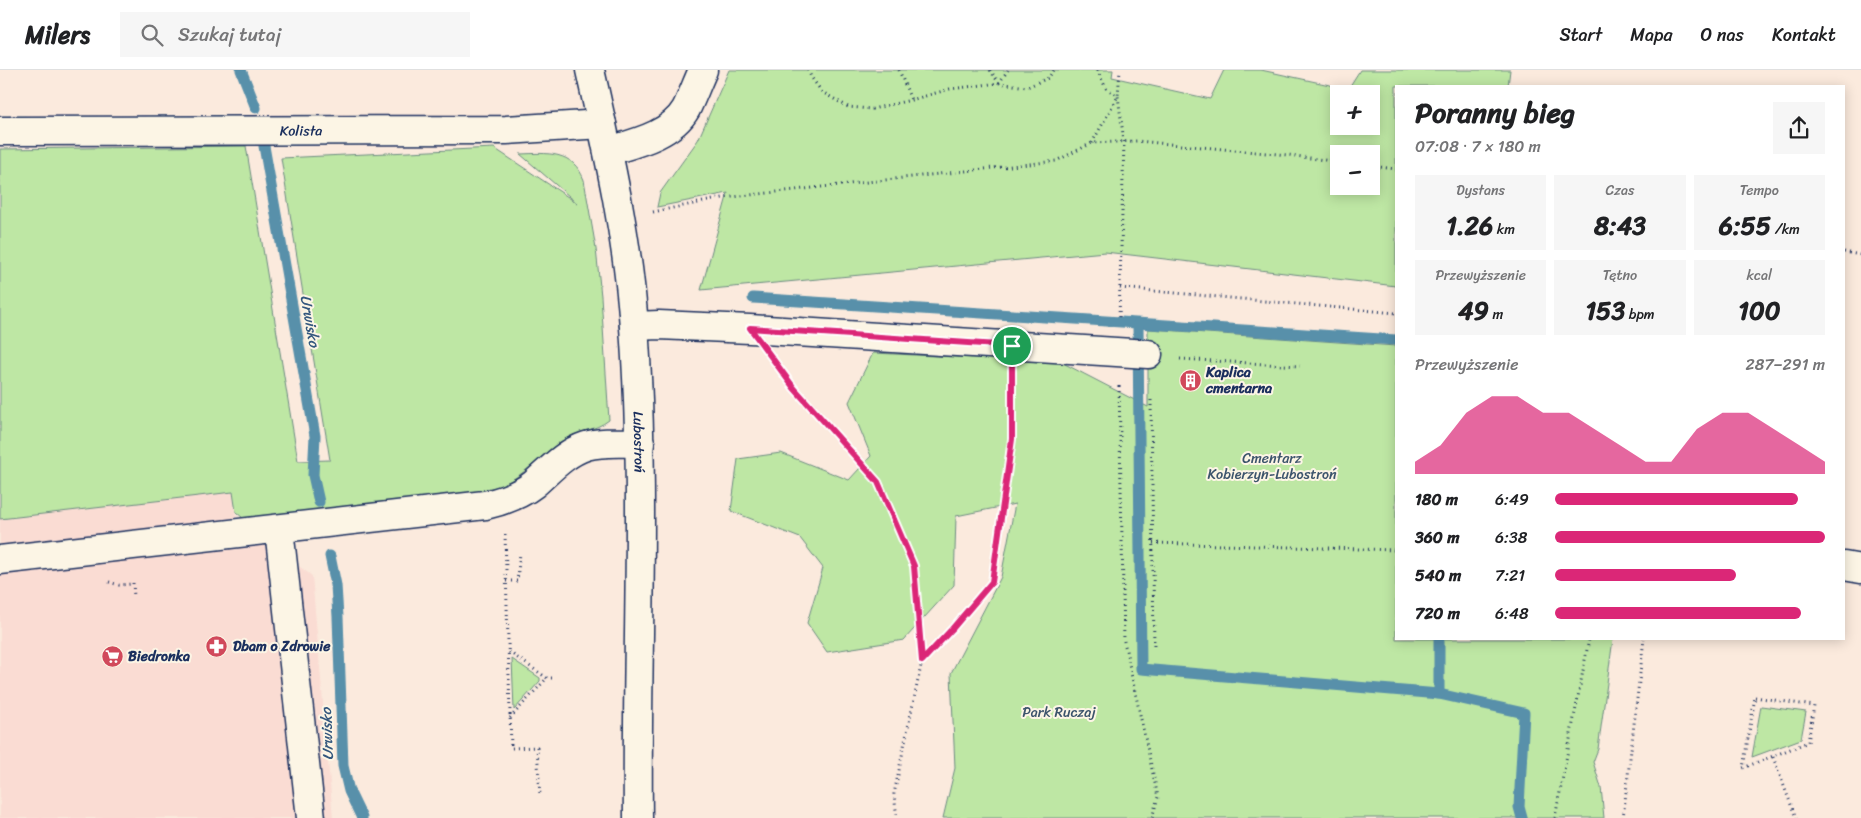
<!DOCTYPE html>
<html lang="pl">
<meta charset="utf-8">
<style>
body{margin:0;font-family:Sriracha,sans-serif;background:#f6f6f6;color:#202124;height:100vh;display:flex;flex-direction:column;font-size:19px;white-space:nowrap}
*{box-sizing:border-box;margin:0}
p{font-size:16px;color:#757577}
.icon{flex:none;width:28px;height:28px;fill:none;stroke:currentColor;stroke-width:2;stroke-linecap:round;stroke-linejoin:round}
.map{position:relative;flex:1;overflow:hidden}
.side{position:absolute;left:1395px;top:15px;width:450px;height:555px;display:flex;flex-direction:column;background:#fff;border-radius:0px;box-shadow:0 2px 12px #0003}
.side>*{flex:none}
.controls{position:absolute;left:1330px;top:15px;display:grid;gap:10px}
.controls a{display:grid;place-items:center;width:50px;height:50px;border-radius:0px;background:#fff;box-shadow:0 2px 12px #0003;font-size:25px}
.pin{position:absolute;display:grid;place-items:center;width:42px;height:42px;color:#fff;margin:-21px;border:2px solid #fff;border-radius:50%;box-shadow:0 1px 5px #0007}
.round{display:grid;place-items:center;flex:none;width:52px;height:52px;border-radius:0px;background:#f6f6f6}
.head{display:flex;align-items:center;justify-content:space-between;height:85px;padding:0 20px}
h1{font-size:28px;font-weight:700;line-height:38px}
.metrics{display:grid;grid-template-columns:repeat(3,1fr);gap:8px;height:85px;padding:5px 20px}
.metrics div{display:grid;align-content:center;border-radius:0px;background:#f6f6f6;text-align:center}
.metrics b{font-size:25px;font-weight:700}
.metrics small{font-size:14px;font-weight:400}
.metrics p{font-size:14px}
.chart{height:140px;padding:10px 20px}
.chart p{display:flex;justify-content:space-between}
.chart svg{width:100%;height:90px;margin-top:5px;fill:#db2777;opacity:.7}
ul{padding:0 20px;list-style:none;font-size:16px}
li{display:grid;grid-template-columns:80px 60px 1fr;align-items:center;height:38px}
li i{height:12px;border-radius:6px;background:#db2777}
header{display:flex;align-items:center;gap:30px;box-sizing:border-box;height:70px;padding:0 25px;background:#fff;border-bottom:1px solid #e0e0e0}
header strong{font-size:24px}
nav{display:flex;gap:28px;margin-inline-start:auto;font-size:18px}
.search{width:350px;height:45px;background:#f6f6f6;display:flex;align-items:center;gap:12px;box-sizing:border-box;padding:0 18px;border-radius:0px;color:#757577;font-size:19px}
.map>svg:first-child{display:block}
</style>
<header>
<strong>Milers</strong>
<div class="search"><svg class="icon" aria-label="search" viewBox="0 0 24 24"><circle cx="10" cy="10" r="6"/><path d="M15 15l6 6"/></svg>Szukaj tutaj</div>
<nav><a>Start</a><a>Mapa</a><a>O nas</a><a>Kontakt</a></nav>
</header>
<div class="map">
<svg width="1861" height="748" viewBox="0 0 1861 748">
<rect width="100%" height="100%" fill="#fbeadd"/>
<filter id="ink" filterUnits="userSpaceOnUse"><feTurbulence type="fractalNoise" baseFrequency=".02" numOctaves="2"/><feDisplacementMap in="SourceGraphic" scale="10" xChannelSelector="R" yChannelSelector="G"/><feConvolveMatrix kernelMatrix="1 2 1 2 8 2 1 2 1" color-interpolation-filters="sRGB"/></filter>
<g filter="url(#ink)">
<path fill="#fadcd3" d="M233 422 236 448 312 506 333 748H0V449Z"/>
<g fill="#bee7a4" stroke="#6c8b81" fill-rule="evenodd">
<path d="M729 0H1113L1112 7 1210 29 1224 0H1261L1348 19 1360 0H1510L1508 16H1396V216L1105 182 701 220 728 123 657 137 660 123 698 70ZM1339 24H1371V56H1339ZM1339 84H1371V116H1339Z"/>
<path d="M246 76 298 391 330 390 281 88 494 78 577 133 520 84C547 83 573 80 584 110L596 179 601 226 609 350C595 361 577 361 562 371 533 391 518 415 481 421L243 448 236 442 233 422 0 449V79Z"/>
<path d="M1148 259 1396 276V569H1613L1598 679 1593 692 1601 717 1604 748H943L955 698 951 603 1001 507 1015 434 956 446 954 515 904 570 827 582 807 553 823 498 800 468 731 441 738 389 781 383 849 410 871 386 849 332 873 283 1061 292 1148 337Z"/>
<path d="M512 589 540 608V611L514 640Z"/>
<path d="M1761 636 1806 642 1801 669 1752 687Z"/>
</g>
<g fill="none" stroke-linecap="round" stroke-linejoin="round">
<g stroke="#5890aa" stroke-width="11">
<path d="M241 0 256 38"/>
<path d="M264 76 315 366 313 405 319 432"/>
<path d="M753 228 1396 270"/>
<path d="M1138 254 1141 599 1439 624 1524 643 1519 737 1522 748"/>
<path d="M330 486 336 515 338 547 343 696 349 721 362 748"/>
<path d="M1439 569V624"/>
</g>
<defs>
<g id="minor">
<path id="s1" d="M590 0C609 85 628 170 634 257 646 420 636 584 638 748"/>
<path id="s2" d="M0 61 506 60 602 54"/>
<path d="M609 81C635 73 671 65 686 39 692 27 697 13 703 0"/>
<path d="M634 256 659 255 750 259 1148 284"/>
<path d="M279 459 311 748"/>
<path d="M0 490 485 435C503 431 520 425 534 414 551 399 565 383 586 376 602 371 623 373 640 373"/>
<path d="M1844 496 1861 499"/>
</g>
</defs>
<use href="#minor" stroke="#1b2f5e" stroke-width="31"/>
<g stroke="#1b2f5e" stroke-width="3" stroke-dasharray="1 4" stroke-linecap="butt">
<path d="M808 0 811 7 822 22 848 37 872 39 911 30 950 19 999 13 1027 17 1048 8 1054 0"/>
<path d="M899 0 911 30"/>
<path d="M990 0 999 13"/>
<path d="M1097 0 1106 18 1118 26 1124 72 1119 249"/>
<path d="M999 13 1008 0"/>
<path d="M1092 73 1118 26 1120 0"/>
<path d="M1371 96 1396 99"/>
<path d="M653 142 723 128 1056 91 1092 73 1137 71 1288 85 1339 92"/>
<path d="M1844 182 1861 185"/>
<path d="M1120 218 1396 243"/>
<path d="M1180 289 1300 296"/>
<path d="M775 293 793 318 878 413 915 496 922 591 894 724 897 748"/>
<path d="M1119 316 1124 571 1158 727 1152 748"/>
<path d="M1151 330 1154 579"/>
<path d="M505 464 511 678 537 677 540 725"/>
<path d="M1153 473 1396 480"/>
<path d="M506 511H517L520 483"/>
<path d="M109 512 119 515 133 514"/>
<path d="M133 513 134 527"/>
<path d="M509 582 547 608H555"/>
<path d="M923 591 952 559 992 512 1012 369V307"/>
<path d="M1755 627 1814 636 1808 672 1743 698Z"/>
<path d="M510 648 547 608"/>
<path d="M1773 687 1796 748"/>
<path d="M1555 748 1589 569"/>
<path d="M1623 748 1644 569"/>
</g>
<use href="#minor" stroke="#fcf5e5" stroke-width="28"/>
</g>
</g>
<g fill="none" stroke-linecap="round" stroke-linejoin="round" filter="url(#ink)">
<defs>
<path id="route" d="M750 258 1012 276V369L992 512 952 559 922 591 914 496 878 412 794 318Z"/>
</defs>
<use href="#route" stroke="#fff" stroke-width="10"/>
<use href="#route" stroke="#db2777" stroke-width="6"/>
</g>
<defs>
<symbol id="building-disc" viewBox="-11 -11 22 22"><circle r="9.5" fill="#d1495b" stroke="#fcf5e5"/><path d="M-4-6H4V6H1V3H-1V6H-4ZM-2.5-4.3h1.7v1.8h-1.7ZM.8-4.3h1.7v1.8H.8ZM-2.5-1h1.7V.8h-1.7ZM.8-1h1.7V.8H.8Z" fill="#fff"/></symbol>
<symbol id="pharmacy-disc" viewBox="-11 -11 22 22"><circle r="9.5" fill="#d1495b" stroke="#fcf5e5"/><path d="M-2-6h4v4h4v4h-4v4h-4v-4h-4v-4h4Z" fill="#fff"/></symbol>
<symbol id="supermarket-disc" viewBox="-11 -11 22 22"><circle r="9.5" fill="#d1495b" stroke="#fcf5e5"/><path d="M-6-5.5h2.5l.6 2H6L4.5 2H-2.5L-4.4-4H-6ZM-1.5 3.2a1.3 1.3 0 1 0 .1 0ZM3 3.2a1.3 1.3 0 1 0 .1 0Z" fill="#fff"/></symbol>
</defs>
<g fill-rule="evenodd">
<use href="#building-disc" x="1178" y="298" width="25" height="25"/>
<use href="#pharmacy-disc" x="204" y="564" width="25" height="25"/>
<use href="#supermarket-disc" x="100" y="574" width="25" height="25"/>
</g>
<g text-anchor="middle" dominant-baseline="central" stroke-width="4" stroke-linejoin="round" paint-order="stroke">
<g font-size="14" fill="#1b2f5e" stroke="#fcf5e5">
<text stroke="none"><textPath href="#s2" startOffset="301">Kolista</textPath></text>
<text stroke="none"><textPath href="#s1" startOffset="376">Lubostroń</textPath></text>
</g>
<g font-size="14" font-weight="bold" fill="#1b2f5e" stroke="#fcf5e5" text-anchor="start">
<text x="1206" y="302">Kaplica<tspan x="1206" dy="16">cmentarna</tspan></text>
<text x="233" y="576">Dbam o Zdrowie</text>
<text x="128" y="586">Biedronka</text>
</g>
<g font-size="14" fill="#3c546c" stroke="#fcf5e5">
<text x="1272" y="388">Cmentarz<tspan x="1272" dy="16">Kobierzyn-Lubostroń</tspan></text>
<text x="1059" y="642">Park Ruczaj</text>
</g>
<g font-size="15" font-style="italic" fill="#34577e" stroke="#fcf5e5">
<text transform="translate(310 251) rotate(80)">Urwisko</text>
<text transform="translate(327 664) rotate(-92)">Urwisko</text>
</g>
</g>
</svg>
<div class="controls">
<a>+</a>
<a>−</a>
</div>
<div class="pin" style="left:1012px;top:276px;background:#1e9e55"><svg class="icon" aria-label="arrive" viewBox="0 0 24 24"><path d="M6 21V4h12l-3 4 3 4H6"/></svg></div>
<section class="side">
<div class="head"><div><h1>Poranny bieg</h1><p>07:08 · 7 × 180 m</p></div><a class="round"><svg class="icon" aria-label="share" viewBox="0 0 24 24"><path d="M12 15V3M7 8l5-5 5 5M5 13v7h14v-7"/></svg></a></div>
<div class="metrics">
<div><p>Dystans</p><b>1.26<small> km</small></b></div>
<div><p>Czas</p><b>8:43</b></div>
<div><p>Tempo</p><b>6:55<small> /km</small></b></div>
</div>
<div class="metrics">
<div><p>Przewyższenie</p><b>49<small> m</small></b></div>
<div><p>Tętno</p><b>153<small> bpm</small></b></div>
<div><p>kcal</p><b>100</b></div>
</div>
<div class="chart"><p><span>Przewyższenie</span>287–291 m</p>
<svg viewBox="0 0 160 44" preserveAspectRatio="none"><path d="M0 44V38L10 30L20 14L30 6L40 6L50 14L60 14L70 22L80 30L90 38L100 38L110 22L120 14L130 14L140 22L150 30L160 38V44z"/></svg>
</div>
<ul>
<li><b>180 m</b>6:49<i style="width:90%"></i></li>
<li><b>360 m</b>6:38<i style="width:100%"></i></li>
<li><b>540 m</b>7:21<i style="width:67%"></i></li>
<li><b>720 m</b>6:48<i style="width:91%"></i></li>
</ul>
</section>
</div>
